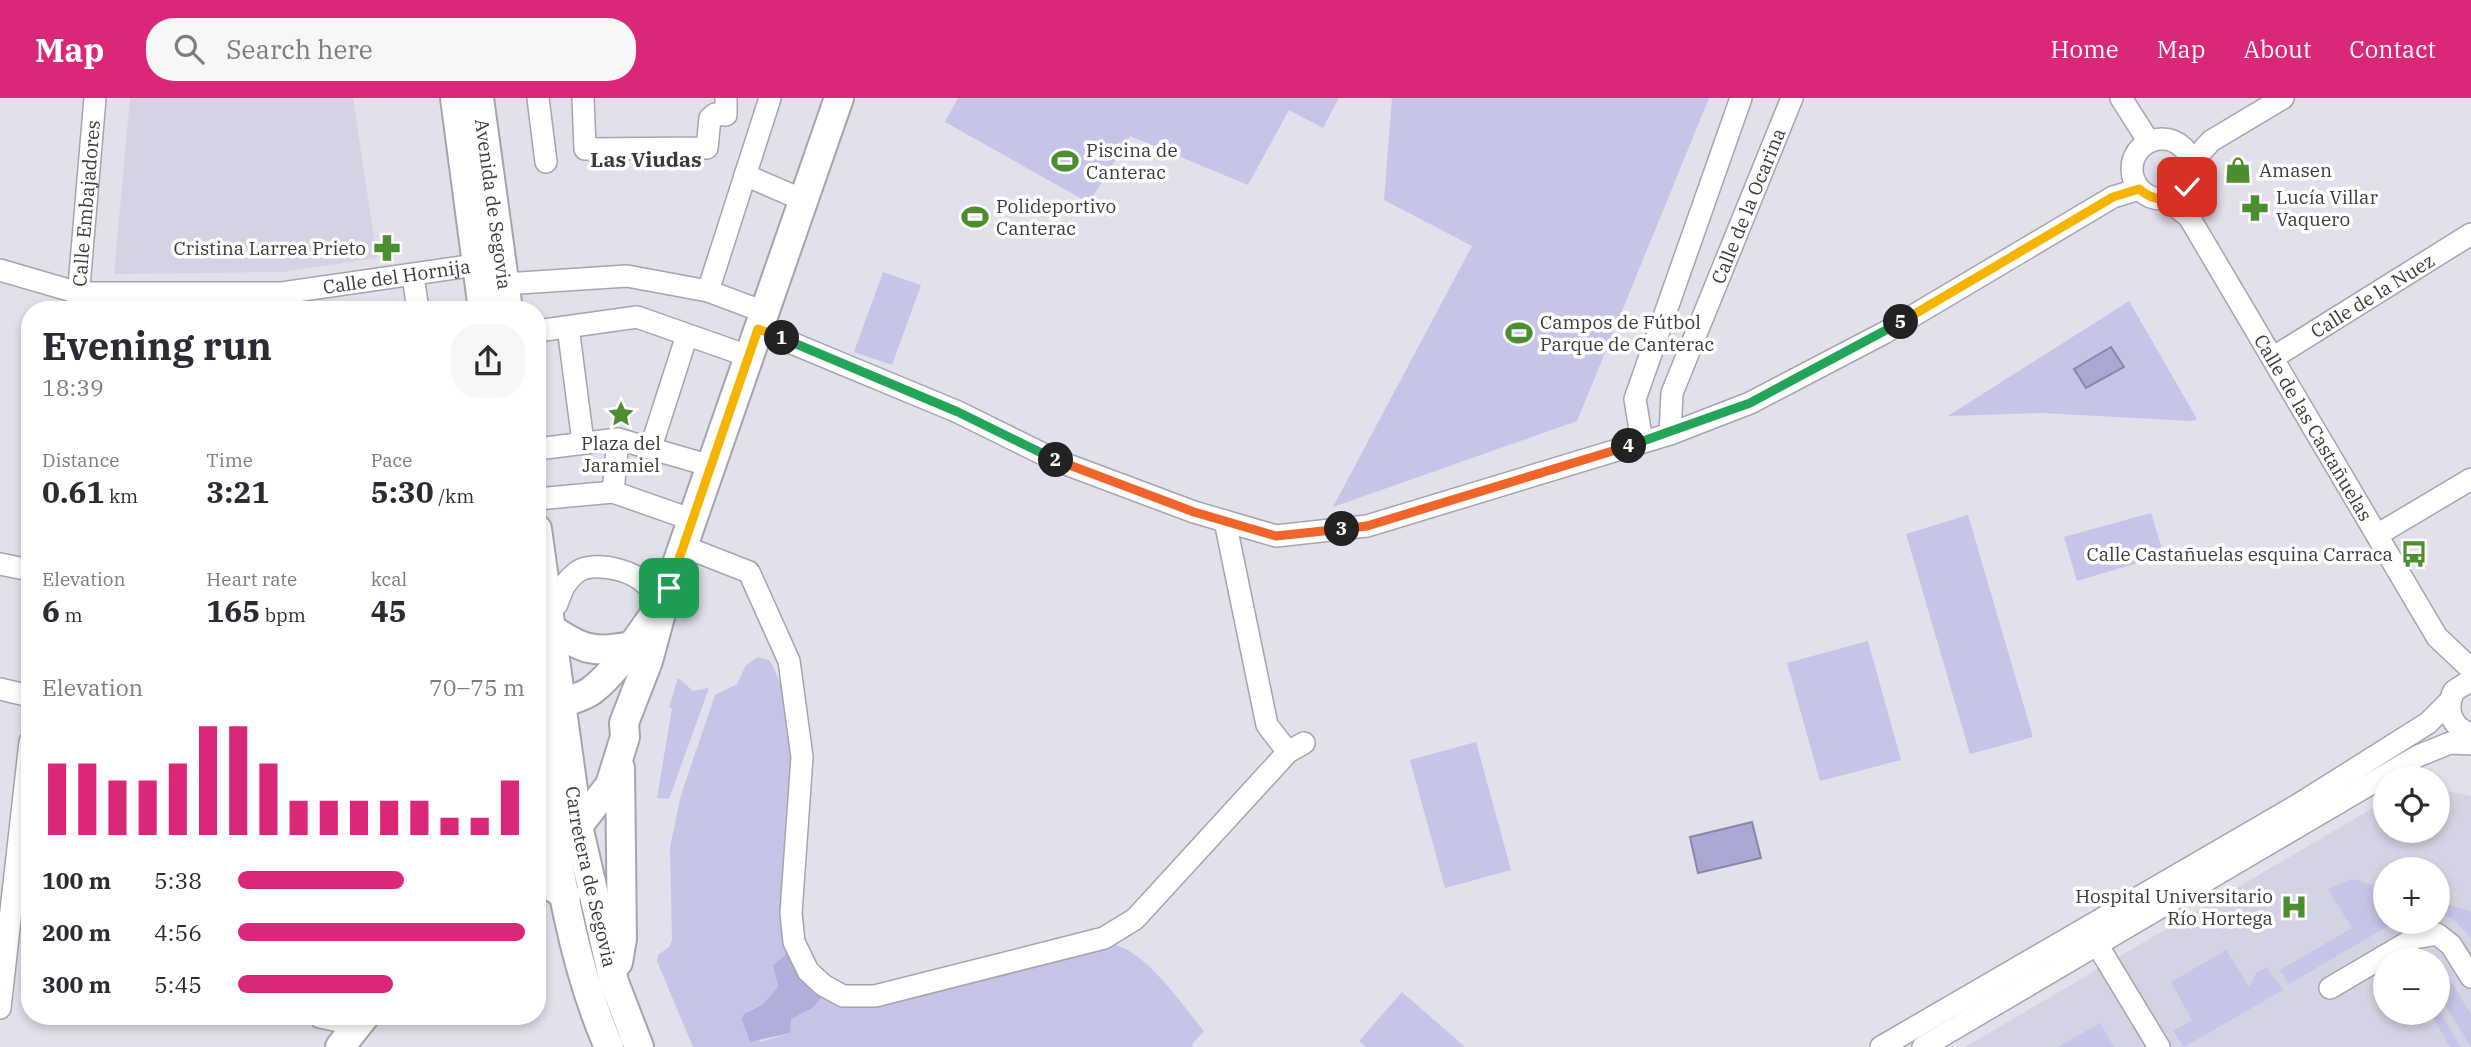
<!DOCTYPE html>
<meta charset="utf-8">
<style>
body{margin:0;font-family:"IBM Plex Serif",serif;background:#f7f7f7;color:#2b2b33;height:100vh;display:flex;flex-direction:column;font-size:26px;white-space:nowrap}
*{box-sizing:border-box;margin:0}
p{font-size:23px;color:#7c7c81}
.icon{flex:none;width:38px;height:38px;fill:none;stroke:currentColor;stroke-width:2;stroke-linecap:round;stroke-linejoin:round}
.map{position:relative;flex:1;overflow:hidden}
.side{position:absolute;left:21px;top:203px;width:525px;height:724px;display:flex;flex-direction:column;background:#fff;border-radius:28px;box-shadow:0 4px 10px #0003}
.side>*{flex:none}
.buttons{position:absolute;left:2373px;top:668px;display:grid;gap:14px}
.buttons a{display:grid;place-items:center;width:77px;height:77px;border-radius:50%;background:#fff;box-shadow:0 4px 10px #0003;font-size:35px}
.pin{position:absolute;display:grid;place-items:center;width:60px;height:60px;color:#fff;margin:-30px;border-radius:14px;box-shadow:0 4px 10px #0006}
.km{position:absolute;width:35px;height:35px;margin:-18px;border-radius:50%;background:#222;color:#fff;font-size:19px;line-height:35px;text-align:center}
.round{display:grid;place-items:center;flex:none;width:74px;height:74px;border-radius:28px;background:#f7f7f7}
.overview{display:flex;align-items:center;justify-content:space-between;height:119px;padding:0 21px}
h1{font-size:38px;font-weight:700;line-height:52px}
.metrics{display:grid;grid-template-columns:repeat(3,1fr);gap:10px;height:119px;padding:7px 21px}
.metrics div{display:grid;align-content:center}
.metrics b{font-size:30px;font-weight:700}
.metrics small{font-size:19px;font-weight:400}
.metrics p{font-size:19px}
.chart{height:196px;padding:14px 21px}
.chart p{display:flex;justify-content:space-between}
.chart svg{width:100%;height:126px;margin-top:7px;stroke:#db2777;stroke-width:6}
ul{padding:0 21px;list-style:none;font-size:23px}
li{display:grid;grid-template-columns:112px 84px 1fr;align-items:center;height:52px}
li i{height:18px;border-radius:9px;background:#db2777}
header{display:flex;align-items:center;gap:42px;box-sizing:border-box;height:98px;padding:0 35px;background:#db2777;color:#fff}
header strong{font-size:33px}
nav{display:flex;gap:38px;margin-inline-start:auto;font-size:24px}
.search{width:490px;height:63px;background:#f7f7f7;display:flex;align-items:center;gap:18px;box-sizing:border-box;padding:0 24px;border-radius:28px;color:#7c7c81;font-size:26px}
.map>svg:first-child{display:block}
</style>
<header>
<strong>Map</strong>
<div class="search"><svg class="icon" aria-label="search" viewBox="0 0 24 24"><circle cx="10" cy="10" r="6"/><path d="M15 15l6 6"/></svg>Search here</div>
<nav><a>Home</a><a>Map</a><a>About</a><a>Contact</a></nav>
</header>
<div class="map">
<svg width="2471" height="949" viewBox="0 0 2471 949">
<rect width="100%" height="100%" fill="#e1e0eb"/>
<g fill="#d3d3e4" fill-rule="evenodd">
<path d="M130 0H353L377 160 282 174 114 176Z"/>
<path d="M2438 691 2471 698V949H1965L2385 703V733H2438ZM2385 772H2438V824H2385ZM2385 863H2438V915H2385Z"/>
</g>
<g fill="#c6c4e7">
<path d="M958 0H1339L1323 30 1289 12 1248 87 1130 38 1089 105 945 24Z"/>
<path d="M1392 0H1709L1577 323 1333 409 1472 148 1384 102Z"/>
<path d="M883 174 921 187 892 267 854 254Z"/>
<path d="M2129 203 2197 321 2192 323 2042 315 1948 318Z"/>
<path d="M2151 415 2164 457 2077 483 2064 439Z"/>
<path d="M1968 417 2033 639 1970 656 1906 436Z"/>
<path d="M1868 543 1901 662 1820 683 1787 565Z"/>
<path d="M758 559 769 562 773 568 788 605 793 654 781 791 782 827 788 850 785 857 773 867 778 889 762 907 744 916 760 944 790 935V921L813 910 825 894 840 902 1111 846C1146 852 1182 907 1204 933L1192 946 1193 949H693L657 863 658 857 669 849 672 842 670 749 681 697 715 597 737 586 746 567Z"/>
<path d="M678 580 693 593 709 590 669 701 657 700 672 610 669 609Z"/>
<path d="M1476 644 1511 772 1445 790 1410 662Z"/>
<path d="M2352 781 2385 790V824H2395L2289 886 2280 872 2352 830 2328 791Z"/>
<path d="M2438 804 2471 813V840L2453 821 2438 815Z"/>
<path d="M2226 852 2249 889 2257 874 2267 869 2283 892 2184 949 2173 933 2192 922 2171 884Z"/>
<path d="M2438 863 2471 916V949L2438 895Z"/>
<path d="M1402 894 1465 949H1366L1359 943Z"/>
<path d="M2438 910 2461 949H2450L2430 915H2438Z"/>
<path d="M2100 925 2114 949H2058Z"/>
</g>
<path fill="#b0aeda" d="M788 850 825 894 813 910 791 921 790 935 750 944 742 921 744 916 762 907 778 889 773 867 785 857Z"/>
<g fill="#aba8d5" stroke="#8987a8" stroke-width="2">
<path d="M2111 249 2124 269 2086 290 2074 271Z"/>
<path d="M1752 724 1761 760 1698 775 1690 739Z"/>
</g>
<g fill="none" stroke-linecap="round" stroke-linejoin="round">
<defs>
<g id="minor">
<path d="M538 0 546 64"/>
<path d="M583 0 585 51 707 50 710 20 715 16 726 17V0"/>
<path d="M2121 0 2149 44"/>
<circle cx="2162" cy="71" r="30"/>
<path d="M2192 64 2211 43 2283 0"/>
<path d="M745 77 803 102"/>
<path id="s1" d="M2167 101 2189 119 2437 539 2471 571"/>
<path id="s2" d="M0 172 79 195H282L489 165"/>
<path d="M413 178 418 212"/>
<path d="M504 186 627 178 708 193 764 214"/>
<path d="M708 193 770 0"/>
<path id="s3" d="M77 212 95 0"/>
<path d="M568 229 583 344"/>
<path d="M758 231 958 314 1055 362 1194 414 1276 438 1367 428 1670 336 1750 305 1884 235 2113 99 2139 91"/>
<path d="M537 233 637 219 748 258"/>
<path id="s4" d="M2274 259 2471 136"/>
<path id="s5" d="M1670 336 1672 295 1792 0"/>
<path d="M1642 344 1635 301 1741 0"/>
<path d="M651 349 687 237"/>
<path d="M537 351 618 341 711 368"/>
<path d="M613 394 618 341"/>
<path d="M537 401 613 394 693 422"/>
<path d="M1225 423 1267 627 1288 654"/>
<path d="M2377 437 2471 381"/>
<path d="M685 449 749 474 789 563 802 659 791 815 794 844 808 873 823 887 843 898H875L1104 840 1135 821 1288 654 1304 645"/>
<path d="M0 466 30 472"/>
<path d="M547 508 557 506C562 492 565 483 577 474 596 461 644 474 652 495"/>
<path d="M2471 582 2454 593C2445 611 2451 629 2471 636"/>
<path d="M0 591 30 598"/>
<path d="M2085 845 2096 847 2101 853 2159 949"/>
<path d="M2330 890 2415 840 2437 836 2451 847 2471 879"/>
<path d="M0 910 30 644"/>
<path d="M320 919 357 927"/>
<path d="M1881 949 2301 705 2428 625 2449 604"/>
<path d="M1923 949 2418 658 2450 645 2471 646"/>
</g>
<g id="major">
<path d="M455 0 483 212"/>
<path id="s6" d="M479 0 508 212"/>
<path id="s7" d="M537 431 578 728 614 884 639 949"/>
<path d="M550 530C581 551 594 556 631 548"/>
<path d="M546 613C560 604 582 600 591 593 616 574 636 542 654 517"/>
<path d="M537 628C554 735 565 849 609 949"/>
<path d="M537 751 578 728 610 687 625 639 624 625 648 563 665 500 839 0"/>
<path d="M537 778 566 798"/>
<path d="M618 864 622 841 620 670"/>
<path d="M340 949 364 919"/>
</g>
</defs>
<use href="#minor" stroke="#a4a4ae" stroke-width="24"/>
<use href="#major" stroke="#a4a4ae" stroke-width="32"/>
<use href="#minor" stroke="#fff" stroke-width="21"/>
<use href="#major" stroke="#fff" stroke-width="28"/>
</g>
<g fill="none" stroke-linecap="round" stroke-linejoin="round">
<defs>
<path id="split-1" d="M669 490 758 231 782 240"/>
<path id="split-2" d="M782 240 958 314 1056 362"/>
<path id="split-3" d="M1056 362 1194 414 1276 438 1342 431"/>
<path id="split-4" d="M1342 431 1367 428 1629 348"/>
<path id="split-5" d="M1629 348 1750 305 1901 224"/>
<path id="split-6" d="M1901 224 2113 99 2139 91C2155 105 2173 104 2187 89"/>
</defs>
<use href="#split-1" stroke="#fff" stroke-width="14"/>
<use href="#split-2" stroke="#fff" stroke-width="14"/>
<use href="#split-3" stroke="#fff" stroke-width="14"/>
<use href="#split-4" stroke="#fff" stroke-width="14"/>
<use href="#split-5" stroke="#fff" stroke-width="14"/>
<use href="#split-6" stroke="#fff" stroke-width="14"/>
<use href="#split-1" stroke="#f5b400" stroke-width="9"/>
<use href="#split-2" stroke="#22a559" stroke-width="9"/>
<use href="#split-3" stroke="#f0652b" stroke-width="9"/>
<use href="#split-4" stroke="#f0652b" stroke-width="9"/>
<use href="#split-5" stroke="#22a559" stroke-width="9"/>
<use href="#split-6" stroke="#f5b400" stroke-width="9"/>
</g>
<defs>
<symbol id="stadium-bare" viewBox="-9 -9 18 18"><path d="M0-5a6.5 5 0 1 0 0 10a6.5 5 0 1 0 0-10ZM-3.5-1.8h7v3.6h-7Z" fill="#4c8d30" stroke="#fff" stroke-width="2.5" paint-order="stroke"/></symbol>
<symbol id="shop-bare" viewBox="-9 -9 18 18"><path d="M-5-2.5h2.3a2.7 3.5 0 0 1 5.4 0H5L5.5 6h-11ZM-1.5-2.5h3a1.5 2.3 0 0 0-3 0Z" fill="#4c8d30" stroke="#fff" stroke-width="2.5" paint-order="stroke"/></symbol>
<symbol id="pharmacy-bare" viewBox="-9 -9 18 18"><path d="M-2-6h4v4h4v4h-4v4h-4v-4h-4v-4h4Z" fill="#4c8d30" stroke="#fff" stroke-width="2.5" paint-order="stroke"/></symbol>
<symbol id="sight-bare" viewBox="-9 -9 18 18"><path d="M0-6L1.8-2.2L6-1.7L2.9 1.2L3.7 5.4L0 3.3L-3.7 5.4L-2.9 1.2L-6-1.7L-1.8-2.2Z" fill="#4c8d30" stroke="#fff" stroke-width="2.5" paint-order="stroke"/></symbol>
<symbol id="bus-bare" viewBox="-9 -9 18 18"><path d="M-5-6H5V4H4V6H2V4H-2V6H-4V4H-5ZM-3.5-4V0h7V-4ZM-3.5 1.2v1.5H-2V1.2ZM2 1.2v1.5H3.5V1.2Z" fill="#4c8d30" stroke="#fff" stroke-width="2.5" paint-order="stroke"/></symbol>
<symbol id="hospital-bare" viewBox="-9 -9 18 18"><path d="M-5-5h3v3.5h4V-5h3V5h-3V1.5h-4V5h-3Z" fill="#4c8d30" stroke="#fff" stroke-width="2.5" paint-order="stroke"/></symbol>
</defs>
<g fill-rule="evenodd">
<use href="#stadium-bare" x="1046" y="44" width="38" height="38"/>
<use href="#shop-bare" x="2219" y="53" width="38" height="38"/>
<use href="#pharmacy-bare" x="2236" y="91" width="38" height="38"/>
<use href="#stadium-bare" x="956" y="100" width="38" height="38"/>
<use href="#pharmacy-bare" x="368" y="131" width="38" height="38"/>
<use href="#stadium-bare" x="1500" y="216" width="38" height="38"/>
<use href="#sight-bare" x="602" y="297" width="38" height="38"/>
<use href="#bus-bare" x="2395" y="437" width="38" height="38"/>
<use href="#hospital-bare" x="2275" y="790" width="38" height="38"/>
</g>
<g text-anchor="middle" dominant-baseline="central" stroke-width="7" stroke-linejoin="round" paint-order="stroke">
<g font-size="19" fill="#3b3b3f" stroke="#fff" text-anchor="start">
<text x="1086" y="52">Piscina de<tspan x="1086" dy="22">Canterac</tspan></text>
<text x="2259" y="72">Amasen</text>
<text x="2276" y="99">Lucía Villar<tspan x="2276" dy="22">Vaquero</tspan></text>
<text x="996" y="108">Polideportivo<tspan x="996" dy="22">Canterac</tspan></text>
<text x="366" y="150" text-anchor="end">Cristina Larrea Prieto</text>
<text x="1540" y="224">Campos de Fútbol<tspan x="1540" dy="22">Parque de Canterac</tspan></text>
<text x="621" y="345" text-anchor="middle">Plaza del<tspan x="621" dy="22">Jaramiel</tspan></text>
<text x="2393" y="456" text-anchor="end">Calle Castañuelas esquina Carraca</text>
<text x="2273" y="798" text-anchor="end">Hospital Universitario<tspan x="2273" dy="22">Río Hortega</tspan></text>
</g>
<g font-size="19" fill="#3b3b3f" stroke="#fff">
<text stroke="none"><textPath href="#s3" startOffset="107">Calle Embajadores</textPath></text>
<text stroke="none"><textPath href="#s6" startOffset="107">Avenida de Segovia</textPath></text>
<text stroke="none"><textPath href="#s5" startOffset="243">Calle de la Ocarina</textPath></text>
<text stroke="none"><textPath href="#s2" startOffset="401">Calle del Hornija</textPath></text>
<text stroke="none"><textPath href="#s4" startOffset="116">Calle de la Nuez</textPath></text>
<text stroke="none"><textPath href="#s1" startOffset="273">Calle de las Castañuelas</textPath></text>
<text stroke="none"><textPath href="#s7" startOffset="352">Carretera de Segovia</textPath></text>
</g>
<g font-size="21" font-weight="bold" fill="#3b3b3f" stroke="#fff">
<text x="646" y="61">Las Viudas</text>
</g>
</g>
</svg>
<div class="buttons">
<a><svg class="icon" aria-label="locate" viewBox="0 0 24 24"><circle cx="12" cy="12" r="6"/><path d="M12 2v4M12 18v4M2 12h4M18 12h4"/></svg></a>
<a>+</a>
<a>−</a>
</div>
<div class="pin" style="left:669px;top:490px;background:#1e9e55"><svg class="icon" aria-label="arrive" viewBox="0 0 24 24"><path d="M6 21V4h12l-3 4 3 4H6"/></svg></div>
<div class="pin" style="left:2187px;top:89px;background:#d93025"><svg class="icon" aria-label="check" viewBox="0 0 24 24"><path d="M5 12l5 5 9-10"/></svg></div>
<b class="km" style="left:782px;top:240px">1</b>
<b class="km" style="left:1056px;top:362px">2</b>
<b class="km" style="left:1342px;top:431px">3</b>
<b class="km" style="left:1629px;top:348px">4</b>
<b class="km" style="left:1901px;top:224px">5</b>
<section class="side">
<div class="overview"><div><h1>Evening run</h1><p>18:39</p></div><a class="round"><svg class="icon" aria-label="share" viewBox="0 0 24 24"><path d="M12 15V3M7 8l5-5 5 5M5 13v7h14v-7"/></svg></a></div>
<div class="metrics">
<div><p>Distance</p><b>0.61<small> km</small></b></div>
<div><p>Time</p><b>3:21</b></div>
<div><p>Pace</p><b>5:30<small> /km</small></b></div>
</div>
<div class="metrics">
<div><p>Elevation</p><b>6<small> m</small></b></div>
<div><p>Heart rate</p><b>165<small> bpm</small></b></div>
<div><p>kcal</p><b>45</b></div>
</div>
<div class="chart"><p><span>Elevation</span>70–75 m</p>
<svg viewBox="0 0 160 44" preserveAspectRatio="none"><path d="M5 44V19M15 44V19M25 44V25M35 44V25M45 44V19M55 44V6M65 44V6M75 44V19M85 44V32M95 44V32M105 44V32M115 44V32M125 44V32M135 44V38M145 44V38M155 44V25"/></svg>
</div>
<ul>
<li><b>100 m</b>5:38<i style="width:58%"></i></li>
<li><b>200 m</b>4:56<i style="width:100%"></i></li>
<li><b>300 m</b>5:45<i style="width:54%"></i></li>
</ul>
</section>
</div>
